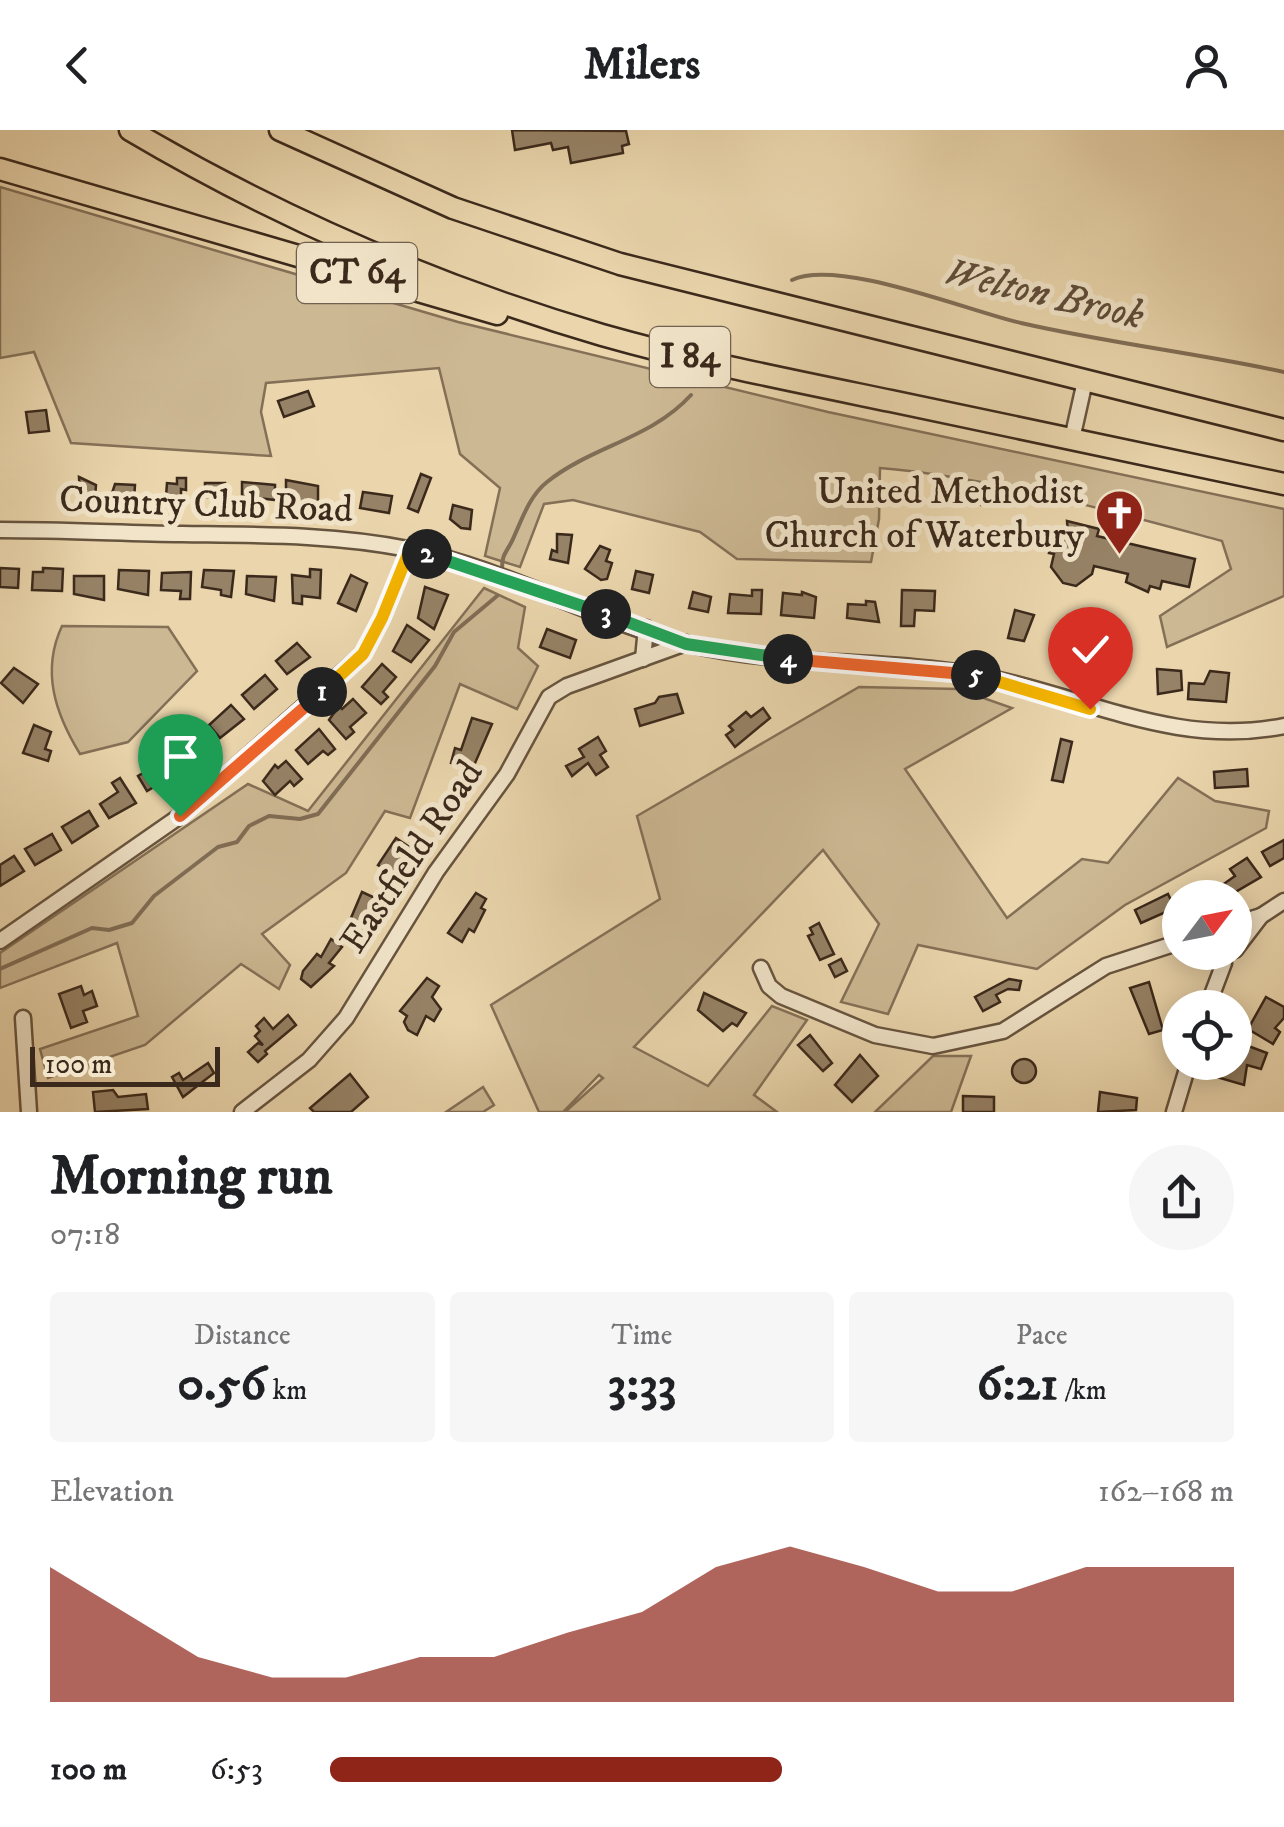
<!DOCTYPE html>
<meta charset="utf-8">
<style>
body{margin:0;font-family:"IM FELL DW Pica",serif;background:#f6f6f6;color:#202124;height:100vh;display:flex;flex-direction:column;font-size:38px;white-space:nowrap}
*{box-sizing:border-box;margin:0}
p{font-size:32px;color:#757577}
.icon{flex:none;width:55px;height:55px;fill:none;stroke:currentColor;stroke-width:2;stroke-linecap:round;stroke-linejoin:round}
.map{position:relative;height:982px;overflow:hidden}
.drawer{display:flex;flex-direction:column;background:#fff;flex:1}
.drawer>*{flex:none}
.needle{width:65px;rotate:58deg}
.buttons{position:absolute;left:1162px;top:750px;display:grid;gap:20px}
.buttons a{display:grid;place-items:center;width:90px;height:90px;border-radius:50%;background:#fff;box-shadow:0 5px 25px #0003;font-size:50px}
.scale{position:absolute;left:30px;bottom:25px;width:190px;box-sizing:border-box;padding-left:10px;border:5px solid #3b291b;border-top:0;font-size:28px;line-height:35px;white-space:nowrap;color:#3b291b;-webkit-text-stroke:8px #f1e4c9;paint-order:stroke}
.pin{position:absolute;display:grid;place-items:center;width:85px;height:85px;color:#fff;margin:-102px -42px;border-radius:50% 50% 50% 0;rotate:-45deg;box-shadow:0 0 10px #0007}
.pin .icon{rotate:45deg}
.km{position:absolute;width:50px;height:50px;margin:-25px;border-radius:50%;background:#222;color:#fff;font-size:28px;line-height:50px;text-align:center}
.round{display:grid;place-items:center;flex:none;width:105px;height:105px;border-radius:52px;background:#f6f6f6}
.overview{display:flex;align-items:center;justify-content:space-between;height:170px;padding:0 50px}
h1{font-size:55px;font-weight:700;line-height:75px}
.figures{display:grid;grid-template-columns:repeat(3,1fr);gap:15px;height:170px;padding:10px 50px}
.figures div{display:grid;align-content:center;border-radius:10px;background:#f6f6f6;text-align:center}
.figures b{font-size:50px;font-weight:700}
.figures small{font-size:28px;font-weight:400}
.figures p{font-size:28px}
.chart{height:280px;padding:20px 50px}
.chart p{display:flex;justify-content:space-between}
.chart svg{width:100%;height:180px;margin-top:10px;fill:#8f2418;opacity:.7}
ul{padding:0 50px;list-style:none;font-size:32px}
li{display:grid;grid-template-columns:160px 120px 1fr;align-items:center;height:75px}
li i{height:25px;border-radius:12px;background:#8f2418}
header{display:flex;justify-content:space-between;align-items:center;height:130px;padding:0 50px;background:#fff;font-size:45px;font-weight:700}
.map>svg:first-child{display:block}
</style>
<header><svg class="icon" aria-label="back" viewBox="0 0 24 24"><path d="M15 5l-7 7 7 7"/></svg>Milers<svg class="icon" aria-label="person" viewBox="0 0 24 24"><circle cx="12" cy="8" r="4"/><path d="M4 21q1-7 8-7t8 7"/></svg></header>
<div class="map">
<svg width="1284" height="982" viewBox="0 0 1284 982">
<rect width="100%" height="100%" fill="#ead5ac"/>
<filter id="stains"><feTurbulence type="fractalNoise" baseFrequency=".002" numOctaves="4"/><feColorMatrix values="0 0 0 0 .2 0 0 0 0 .09 0 0 0 0 .02 0 0 0 .5 -.17"/></filter>
<radialGradient id="worn" r=".72"><stop offset=".6" stop-color="#630" stop-opacity="0"/><stop offset="1" stop-color="#630" stop-opacity=".3"/></radialGradient>
<g fill="#ccb893" stroke="#847057" stroke-width="2.5">
<path d="M0 57 458 192 828 282 1284 379V466L1167 517 1160 486 1231 439 1222 411C1111 381 995 348 880 338L879 389 871 432 737 429 700 402 573 370 544 374 520 437 485 426 500 358 460 324 439 238 266 253 261 282 271 326 71 313 34 222 0 228Z"/>
<path d="M484 458 525 477 518 518 538 536 517 579 460 554 410 688 385 681 346 743 262 804 290 835 279 859 241 834 145 915 48 948 40 919 138 886 117 813 0 858V823L248 654 308 681Z"/>
<path d="M62 496 168 497 197 541 128 612 80 624C55 583 41 541 62 496Z"/>
<path d="M859 557 958 559 1012 578 905 639 1007 788 1082 729 1108 733 1178 648 1215 671 1269 681 1266 698 1125 775 1037 839 918 815 888 884 841 872 879 794 823 720 634 917 708 956 772 876 807 890 754 965 777 982H565L603 948 599 945 563 982H539L491 875 660 769 637 686Z"/>
<path d="M933 926H971L951 982H875Z"/>
<path d="M483 957 494 975 483 982H446Z"/>
</g>
<g fill="none" stroke-linecap="round" stroke-linejoin="round">
<g stroke="#806d55" stroke-width="4">
<path d="M792 150C839 128 968 181 1021 193 1108 213 1197 223 1284 242"/>
<path d="M502 439C502 424 506 423 512 411 521 392 529 366 547 352 592 316 651 309 691 265"/>
<path d="M0 839 92 798 109 800 132 793 154 766 218 717 237 712 249 696 269 686 300 689 318 684 435 536 454 502 497 466"/>
</g>
</g>
<g fill="#968266" stroke="#3b291b" stroke-width="2.5">
<path d="M512 0 626 1 629 14 622 16 623 23 571 33 568 17 553 20 551 13 515 20Z"/>
<path d="M308 261 314 276 284 287 278 271Z"/>
<path d="M46 280 49 301 29 303 26 282Z"/>
<path d="M421 344 431 348 418 382 408 378Z"/>
<path d="M79 347 96 355 95 368 80 367Z"/>
<path d="M177 348H186V360L181 359V366H166L167 353 177 354Z"/>
<path d="M286 350 318 356V372L309 375 297 372V365H286Z"/>
<path d="M242 352 275 355V370L242 366Z"/>
<rect x="205" y="353" width="20" height="14"/>
<path d="M115 354 135 355 134 370 110 369Z"/>
<path d="M363 362 392 366 389 383 360 378Z"/>
<path d="M976 363 998 364V373L981 375 976 371Z"/>
<path d="M453 375 472 380 470 399 461 398 450 389Z"/>
<path d="M1067 391 1099 399 1097 406 1195 429 1189 457 1162 451 1160 459 1150 456 1148 462 1126 452 1128 444 1094 436 1092 444 1076 456 1063 453 1051 437 1054 424 1049 423 1052 413 1068 406Z"/>
<path d="M557 404 572 405 568 433 550 429 552 420 557 422Z"/>
<path d="M600 416 610 420 606 431 612 433 607 449 601 450 585 439Z"/>
<path d="M0 438 19 439 18 458 0 457Z"/>
<path d="M43 438 63 439 62 461 32 460 33 442H43Z"/>
<path d="M310 439 321 440 320 468 302 466V474L293 473 292 445 310 447Z"/>
<path d="M119 440 149 441 148 465 118 459Z"/>
<path d="M204 440 234 441 231 467 221 465V460L202 457Z"/>
<path d="M636 441 653 445 649 463 632 459Z"/>
<path d="M191 442 190 469H180L181 461 161 460 162 443Z"/>
<path d="M351 445 367 453 356 481 338 473Z"/>
<path d="M74 446H104V470L74 464Z"/>
<path d="M247 446 276 447 274 471 246 464Z"/>
<path d="M425 457 448 465 434 499 418 488Z"/>
<path d="M752 460H762L761 484 728 483 730 464 752 466Z"/>
<path d="M902 460 935 461 934 481 915 480 914 496H901Z"/>
<path d="M693 462 711 467 708 482 689 478Z"/>
<path d="M802 462 816 467 814 488 781 485 783 463 802 465Z"/>
<path d="M866 471 875 472 879 492 847 488 848 474 866 475Z"/>
<path d="M1015 480 1034 485 1024 511 1008 508Z"/>
<path d="M407 495 429 510 411 532 393 521Z"/>
<path d="M547 499 576 510 570 528 540 517Z"/>
<path d="M297 513 310 527 287 544 276 531Z"/>
<path d="M382 534 396 547 383 562 388 567 381 574 362 557Z"/>
<path d="M14 538 38 554 23 573 1 553Z"/>
<path d="M1157 539 1181 541 1182 560 1158 564Z"/>
<path d="M1210 541 1229 543 1226 572 1188 569 1189 553 1204 554Z"/>
<path d="M265 545 277 559 254 579 242 565Z"/>
<path d="M677 564 683 583 640 596 635 579 655 573 659 567Z"/>
<path d="M353 569 366 583 350 597 354 602 346 609 329 590 339 576 342 579Z"/>
<path d="M231 575 244 589 220 608 209 595Z"/>
<path d="M763 578 770 588 735 617 726 605 733 600 729 596 746 582 751 587Z"/>
<path d="M472 588 492 594 472 640 451 633 455 618 461 620Z"/>
<path d="M34 595 51 602 45 619 51 621 48 631 23 623Z"/>
<path d="M319 599 335 619 328 625 323 621 308 634 296 620Z"/>
<path d="M197 604 209 618 186 638 169 620Z"/>
<path d="M598 607 606 621 600 625 608 637 596 645 588 633 572 646 566 636 584 627 579 619Z"/>
<path d="M1061 609 1072 612 1063 652 1052 650Z"/>
<path d="M164 631 172 646 147 661 138 646Z"/>
<path d="M286 631 302 649 294 656 290 651 275 665 263 651 275 635 278 638Z"/>
<path d="M1247 639 1248 656 1215 658 1214 642Z"/>
<path d="M120 648 136 673 109 688 100 674 118 662 112 653Z"/>
<path d="M89 681 98 696 72 713 62 697Z"/>
<path d="M52 704 61 720 35 735 25 719Z"/>
<path d="M396 708 411 718 394 745 378 735Z"/>
<path d="M1284 710V728L1270 736 1262 722Z"/>
<path d="M14 726 24 741 0 756V735Z"/>
<path d="M1247 728 1261 747 1225 768 1218 758 1235 746 1230 739Z"/>
<path d="M362 762 375 768 362 802 348 795Z"/>
<path d="M476 763 486 769 481 778 485 780 474 802 469 799 462 812 448 803Z"/>
<path d="M1168 764 1175 778 1141 793 1135 780Z"/>
<path d="M819 793 834 824 820 830 808 806 813 804 810 798Z"/>
<path d="M331 809 342 817 329 833 334 836 311 857 301 849 303 841 317 824 321 827Z"/>
<path d="M841 829 847 841 835 847 829 835Z"/>
<path d="M427 848 439 856 432 867 441 879 434 891 426 886 417 905 408 900 404 892 407 886 400 881Z"/>
<path d="M1009 849 1021 851 1019 860 1008 859 996 865 1000 872 983 881 975 867Z"/>
<path d="M1149 852 1163 900 1149 904 1130 858Z"/>
<path d="M81 856 84 865 92 861 97 876 83 881 87 892 71 898 59 864Z"/>
<path d="M704 863 746 883 737 896 732 893 723 901 698 880Z"/>
<path d="M1266 867 1284 877V888L1275 898 1280 902 1273 914 1248 899Z"/>
<path d="M288 885 296 895 265 921 267 924 258 932 248 922 258 913 263 915 255 906 260 901 256 896 264 888 273 899Z"/>
<path d="M810 905 832 933 823 941 798 915Z"/>
<path d="M1235 911 1267 923 1261 939 1247 935 1244 955 1213 946 1219 932H1235Z"/>
<path d="M860 925 878 946 852 972 835 955Z"/>
<circle cx="1024" cy="941" r="12"/>
<path d="M208 933 214 943 183 967 172 947 179 943 183 950Z"/>
<path d="M350 944 368 967 351 982H314L310 978Z"/>
<path d="M113 960 118 967 146 964 148 979 95 982 93 962Z"/>
<path d="M1100 962 1137 968 1136 980 1098 982Z"/>
<path d="M963 966 994 967V982H963Z"/>
</g>
<g fill="none" stroke-linecap="round" stroke-linejoin="round">
<defs>
<g id="minor">
<path d="M1072 309 1085 251"/>
<path d="M0 400C61 400 121 403 182 404 258 405 333 404 408 419 505 438 592 490 688 514 784 537 884 528 981 546 1085 566 1175 618 1284 596"/>
<path d="M643 529 646 498"/>
<path d="M1235 794 1261 786"/>
<path d="M0 811 180 686 363 524 382 489 410 419"/>
<path d="M1235 820 1261 786 1284 771"/>
<path d="M761 838 769 856 781 866 875 905 933 916 1003 901 1106 836 1180 812"/>
<path d="M1207 878 1224 833 1220 822"/>
<path d="M23 888 29 982"/>
<path d="M242 982 309 930 346 888 436 742 507 644 549 567 567 556 686 513"/>
<path d="M1174 982 1189 932"/>
</g>
<g id="highway">
<path d="M130 0C277 87 439 157 602 205 697 232 794 251 891 271 1022 298 1153 326 1284 354"/>
<path d="M280 0 453 78 620 134 1284 300"/>
<path d="M0 39 497 184"/>
</g>
</defs>
<use href="#minor" stroke="#67543f" stroke-width="19"/>
<use href="#highway" stroke="#3b291b" stroke-width="25"/>
<use href="#minor" stroke="#f1e4c9" stroke-width="14"/>
<use href="#highway" stroke="#ead5ac" stroke-width="20"/>
</g>
<g fill="none" stroke-linecap="round" stroke-linejoin="round">
<defs>
<path id="split-1" d="M180 686 322 562"/>
<path id="split-2" d="M322 562 363 524 382 488 410 419 427 424"/>
<path id="split-3" d="M427 424 606 484"/>
<path id="split-4" d="M606 484 686 514 788 529"/>
<path id="split-5" d="M788 529 976 545"/>
<path id="split-6" d="M976 545 1090 579"/>
</defs>
<use href="#split-1" stroke="#fff" stroke-width="20"/>
<use href="#split-2" stroke="#fff" stroke-width="20"/>
<use href="#split-3" stroke="#fff" stroke-width="20"/>
<use href="#split-4" stroke="#fff" stroke-width="20"/>
<use href="#split-5" stroke="#fff" stroke-width="20"/>
<use href="#split-6" stroke="#fff" stroke-width="20"/>
<use href="#split-1" stroke="#f0652b" stroke-width="12"/>
<use href="#split-2" stroke="#f5b400" stroke-width="12"/>
<use href="#split-3" stroke="#22a559" stroke-width="12"/>
<use href="#split-4" stroke="#22a559" stroke-width="12"/>
<use href="#split-5" stroke="#f0652b" stroke-width="12"/>
<use href="#split-6" stroke="#f5b400" stroke-width="12"/>
</g>
<defs>
<symbol id="church-pin" viewBox="-11 -11 22 30"><path d="M0 17L-7.5 6A9.5 9.5 0 1 1 7.5 6Z" fill="#8f2418" stroke="#f1e4c9"/><path d="M-1.2-6h2.4v3.5h3.3v2.4h-3.3V6h-2.4V-.1h-3.3v-2.4h3.3Z" fill="#fff"/></symbol>
</defs>
<g fill-rule="evenodd">
<use href="#church-pin" x="1092" y="356" width="55" height="75"/>
</g>
<g text-anchor="middle" dominant-baseline="central" stroke-width="10" stroke-linejoin="round" paint-order="stroke">
<g fill="#f1e4c9" stroke="#72614f" stroke-width="2.5">
<rect x="297" y="113" width="120" height="60" rx="8"/>
<rect x="650" y="197" width="80" height="60" rx="8"/>
</g>
<g font-size="35" font-weight="bold" fill="#3b291b">
<text x="357" y="143">CT 64</text>
<text x="690" y="227">I 84</text>
</g>
<g font-size="38" fill="#3b291b" stroke="#f1e4c9" text-anchor="end">
<text x="1084" y="362">United Methodist<tspan x="1084" dy="44">Church of Waterbury</tspan></text>
</g>
<g font-size="38" fill="#3b291b" stroke="#f1e4c9">
<text transform="translate(206 375) rotate(2)">Country Club Road</text>
<text transform="translate(412 727) rotate(-56)">Eastfield Road</text>
</g>
<g font-size="40" font-style="italic" fill="#5e4b38" stroke="#f1e4c9">
<text transform="translate(1044 165) rotate(13)">Welton Brook</text>
</g>
</g>
<rect width="100%" height="100%" filter="url(#stains)"/>
<rect width="100%" height="100%" fill="url(#worn)"/>
</svg>
<div class="buttons">
<a><svg class="needle" viewBox="-14 -14 28 28"><path d="M0-13l5 13h-10z" fill="#e53935"/><path d="M0 13l5-13h-10z" fill="#757577"/></svg></a>
<a><svg class="icon" aria-label="locate" viewBox="0 0 24 24"><circle cx="12" cy="12" r="6"/><path d="M12 2v4M12 18v4M2 12h4M18 12h4"/></svg></a>
</div>
<div class="scale">100 m</div>
<div class="pin" style="left:180px;top:686px;background:#1e9e55"><svg class="icon" aria-label="arrive" viewBox="0 0 24 24"><path d="M6 21V4h12l-3 4 3 4H6"/></svg></div>
<div class="pin" style="left:1090px;top:579px;background:#d93025"><svg class="icon" aria-label="check" viewBox="0 0 24 24"><path d="M5 12l5 5 9-10"/></svg></div>
<b class="km" style="left:322px;top:562px">1</b>
<b class="km" style="left:427px;top:424px">2</b>
<b class="km" style="left:606px;top:484px">3</b>
<b class="km" style="left:788px;top:529px">4</b>
<b class="km" style="left:976px;top:545px">5</b>
</div>
<section class="drawer">
<div class="overview"><div><h1>Morning run</h1><p>07:18</p></div><a class="round"><svg class="icon" aria-label="share" viewBox="0 0 24 24"><path d="M12 15V3M7 8l5-5 5 5M5 13v7h14v-7"/></svg></a></div>
<div class="figures">
<div><p>Distance</p><b>0.56<small> km</small></b></div>
<div><p>Time</p><b>3:33</b></div>
<div><p>Pace</p><b>6:21<small> /km</small></b></div>
</div>
<div class="chart"><p><span>Elevation</span>162–168 m</p>
<svg viewBox="0 0 160 44" preserveAspectRatio="none"><path d="M0 44V11L10 22L20 33L30 38L40 38L50 33L60 33L70 27L80 22L90 11L100 6L110 11L120 17L130 17L140 11L150 11L160 11V44z"/></svg>
</div>
<ul>
<li><b>100 m</b>6:53<i style="width:50%"></i></li>
</ul>
</section>
